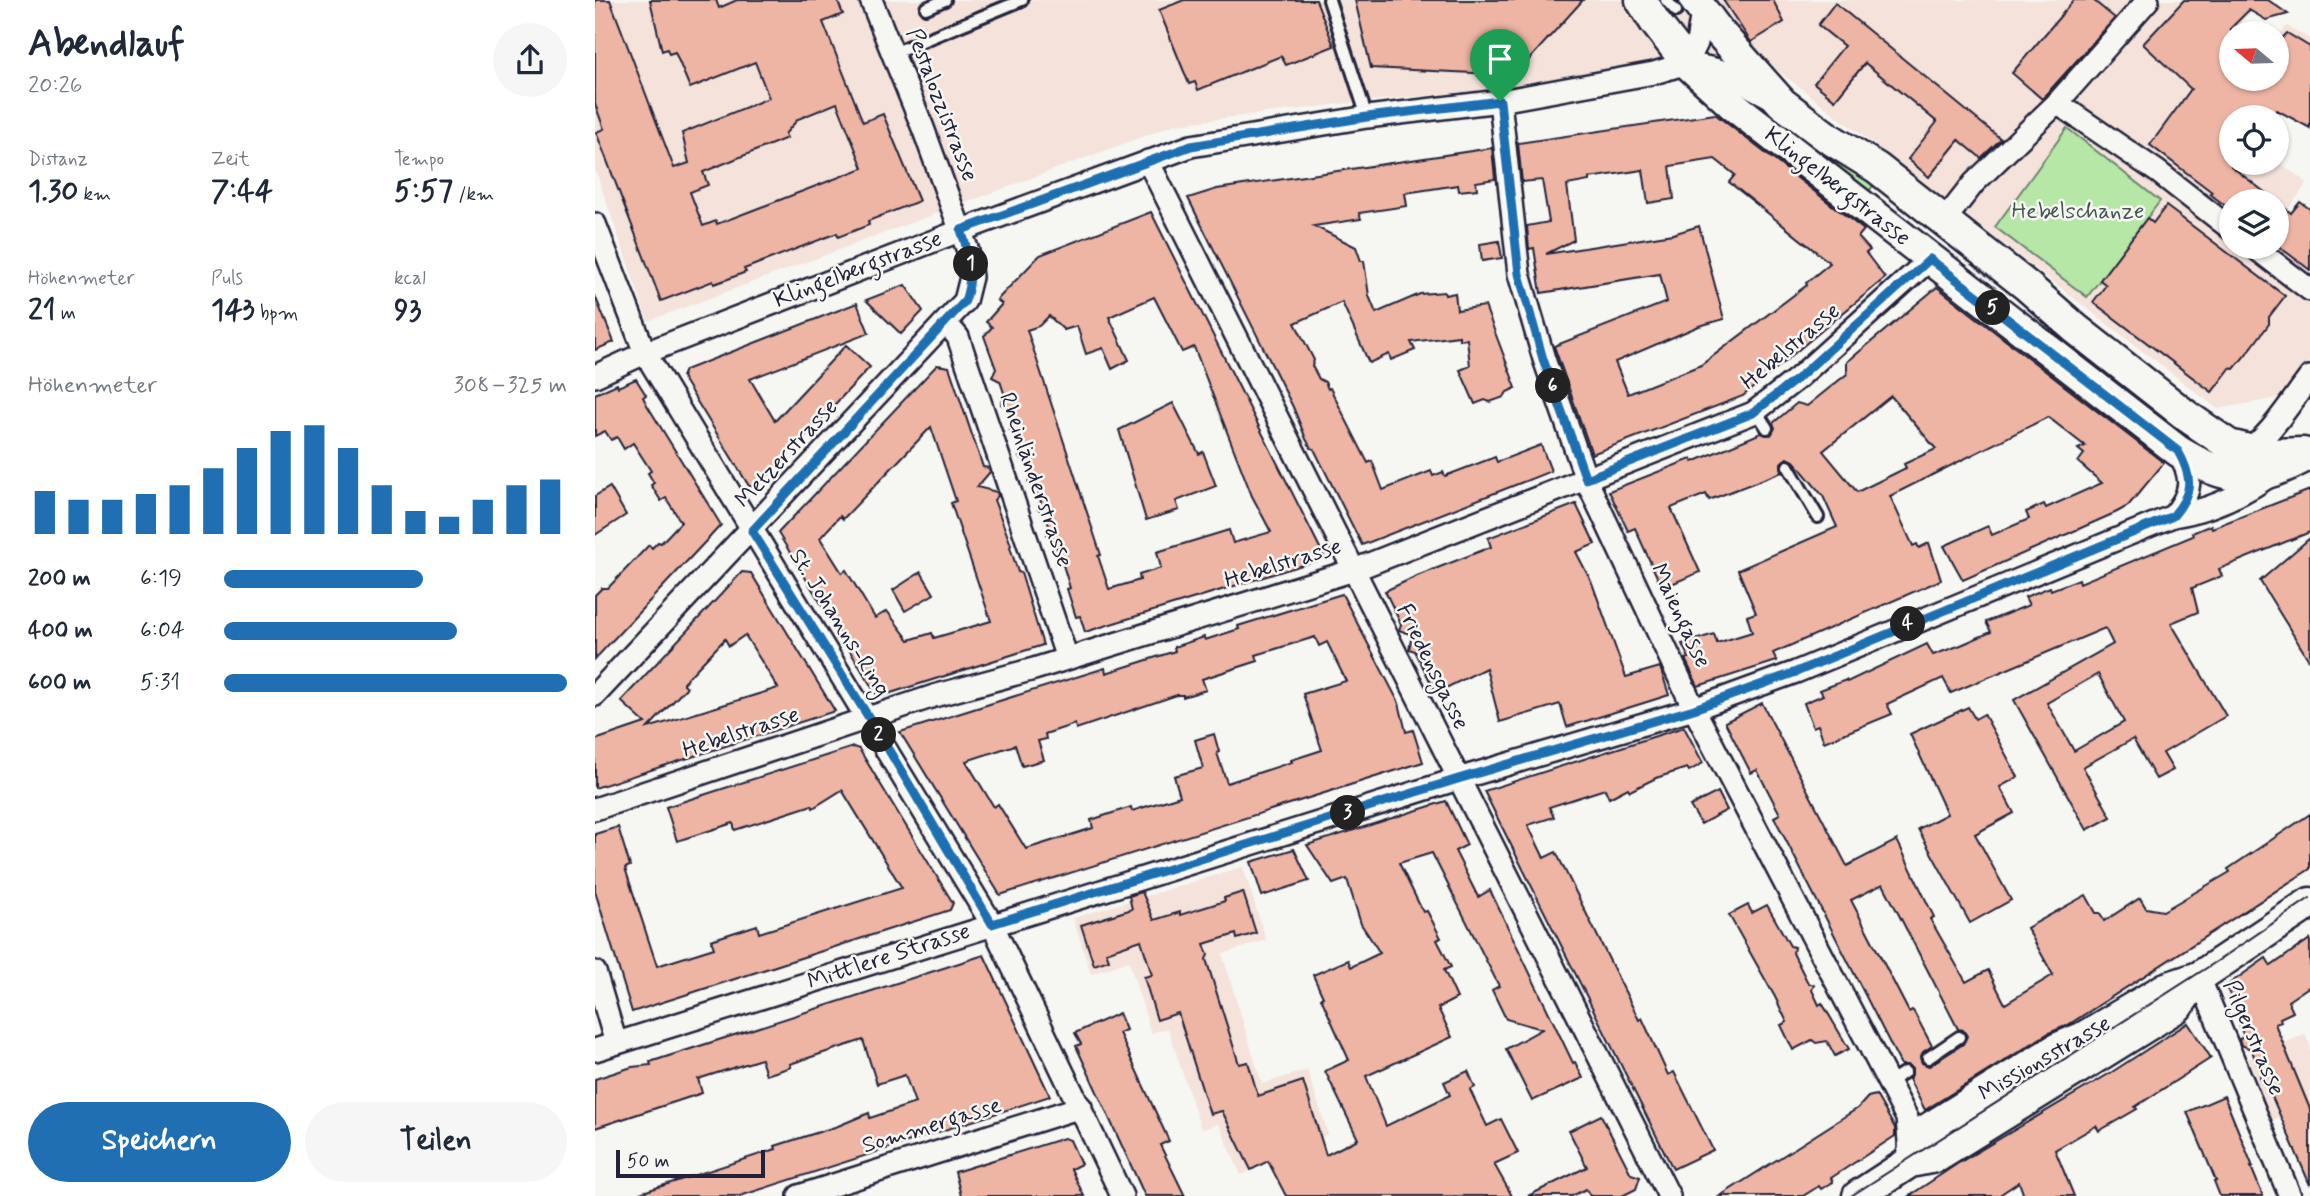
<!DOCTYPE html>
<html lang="de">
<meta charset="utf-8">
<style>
body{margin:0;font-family:Mynerve,sans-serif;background:#f6f6f7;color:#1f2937;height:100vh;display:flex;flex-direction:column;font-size:26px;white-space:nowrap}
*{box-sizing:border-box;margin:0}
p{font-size:23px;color:#747a83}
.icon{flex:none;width:38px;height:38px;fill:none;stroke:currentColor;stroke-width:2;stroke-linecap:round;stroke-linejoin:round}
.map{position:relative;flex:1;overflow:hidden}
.sheet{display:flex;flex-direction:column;background:#fff;width:595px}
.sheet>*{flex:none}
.needle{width:46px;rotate:289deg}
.buttons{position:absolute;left:1624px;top:21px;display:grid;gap:14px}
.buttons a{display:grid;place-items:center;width:70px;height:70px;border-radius:50%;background:#fff;box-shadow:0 2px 5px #0004;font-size:35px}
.scale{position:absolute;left:21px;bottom:18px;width:149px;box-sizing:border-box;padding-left:7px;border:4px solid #22223b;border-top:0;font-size:19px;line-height:24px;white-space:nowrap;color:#22223b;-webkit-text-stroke:5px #f6f6f2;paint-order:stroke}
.pin{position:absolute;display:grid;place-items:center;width:60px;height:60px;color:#fff;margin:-72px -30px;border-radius:50% 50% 50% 0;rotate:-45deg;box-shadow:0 0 7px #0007}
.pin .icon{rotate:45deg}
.km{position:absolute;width:35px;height:35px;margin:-18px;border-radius:50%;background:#222;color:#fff;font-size:19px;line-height:35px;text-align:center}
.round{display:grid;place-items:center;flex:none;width:74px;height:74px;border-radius:37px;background:#f6f6f7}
.headline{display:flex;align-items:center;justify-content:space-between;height:119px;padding:0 28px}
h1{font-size:38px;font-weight:700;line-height:52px}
.stats{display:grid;grid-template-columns:repeat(3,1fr);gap:10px;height:119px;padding:7px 28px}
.stats div{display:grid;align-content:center}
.stats b{font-size:30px;font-weight:700}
.stats small{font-size:19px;font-weight:400}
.stats p{font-size:19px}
.chart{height:196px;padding:14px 28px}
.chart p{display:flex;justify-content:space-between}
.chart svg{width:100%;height:126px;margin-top:7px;stroke:#1f6fb2;stroke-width:6}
.action{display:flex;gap:14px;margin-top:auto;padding:14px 28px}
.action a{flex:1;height:80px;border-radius:42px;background:#1f6fb2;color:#fff;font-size:28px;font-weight:700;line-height:80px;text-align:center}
.action a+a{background:#f6f6f7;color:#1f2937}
ul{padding:0 28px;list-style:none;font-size:23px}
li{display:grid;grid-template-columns:112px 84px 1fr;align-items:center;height:52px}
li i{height:18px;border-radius:9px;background:#1f6fb2}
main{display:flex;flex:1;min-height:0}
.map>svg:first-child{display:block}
</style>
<main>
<section class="sheet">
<div class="headline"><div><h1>Abendlauf</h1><p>20:26</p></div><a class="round"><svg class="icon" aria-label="share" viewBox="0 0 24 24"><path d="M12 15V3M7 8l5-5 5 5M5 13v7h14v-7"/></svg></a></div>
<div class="stats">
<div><p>Distanz</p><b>1.30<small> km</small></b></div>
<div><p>Zeit</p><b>7:44</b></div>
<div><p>Tempo</p><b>5:57<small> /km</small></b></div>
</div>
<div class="stats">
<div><p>Höhenmeter</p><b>21<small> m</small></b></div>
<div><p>Puls</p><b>143<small> bpm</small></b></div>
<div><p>kcal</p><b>93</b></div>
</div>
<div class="chart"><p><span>Höhenmeter</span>308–325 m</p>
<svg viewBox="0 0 160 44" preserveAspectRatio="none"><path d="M5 44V29M15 44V32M25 44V32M35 44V30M45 44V27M55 44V21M65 44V14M75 44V8M85 44V6M95 44V14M105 44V27M115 44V36M125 44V38M135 44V32M145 44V27M155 44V25"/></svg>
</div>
<ul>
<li><b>200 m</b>6:19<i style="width:58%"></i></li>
<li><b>400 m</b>6:04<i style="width:68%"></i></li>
<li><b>600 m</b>5:31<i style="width:100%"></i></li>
</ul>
<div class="action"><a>Speichern</a><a>Teilen</a></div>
</section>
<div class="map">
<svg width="1715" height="1196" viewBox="0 0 1715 1196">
<rect width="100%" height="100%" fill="#f6f6f2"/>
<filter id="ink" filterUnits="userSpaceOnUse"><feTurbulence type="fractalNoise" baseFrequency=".0143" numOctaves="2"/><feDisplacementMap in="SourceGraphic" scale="14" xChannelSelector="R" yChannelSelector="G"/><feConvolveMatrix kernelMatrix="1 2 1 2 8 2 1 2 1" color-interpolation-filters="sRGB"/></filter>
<g filter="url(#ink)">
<g fill="#f4e2db" fill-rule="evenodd">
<path d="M0 0H1635L1656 11 1636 33V79H1682V38L1692 26 1715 39V97L1698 120 1683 112 1677 117H1636V163H1682V161L1712 183 1692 211 1715 229V362L1688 397 1623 409 1173 63 762 102 581 124 53 321 0 169ZM1636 201H1682V247H1636Z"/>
<path d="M648 867 671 940 627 954 667 1084 712 1070 733 1134 646 1175 624 1124 606 1129 573 1028 556 1033 534 961 496 974 478 918Z"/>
<path d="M1710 1034 1715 1046V1104L1677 1120 1652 1059Z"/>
</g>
<g fill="#b6e7a7" stroke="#6c8471" stroke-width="2">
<path d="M1148 93 1226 149 1283 179 1271 195 1143 97Z"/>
<path d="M1472 128 1565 201 1492 297 1400 227Z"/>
</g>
<g fill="#eeb5a5" stroke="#22223b" stroke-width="2" fill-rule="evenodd">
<path d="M0 0H15L79 168 94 163 87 133 174 98 160 62 95 88 80 52 74 54 72 49 67 51 55 0H121L124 8 142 0H242L248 14 228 22 268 122 288 114 324 201 273 221 274 225 243 237 242 233 149 269 151 272 133 279 119 284 118 281 66 301 1 132 9 129 0 104ZM242 103 268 168 122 224 121 221 108 226 95 192 113 185 108 172 192 138 190 134 203 119Z"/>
<path d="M589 0H721L739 46 691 65 686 56 603 90 600 82 594 84 564 10Z"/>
<path d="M760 0H988L920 75 776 68Z"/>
<path d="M1128 0H1178L1189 22 1156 42Z"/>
<path d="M1479 0H1498L1520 18 1447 99 1417 73Z"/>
<path d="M1589 0H1673L1693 14 1671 20 1654 10 1636 28V79H1682V44L1692 33 1715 47V128L1682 110 1676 117H1636V166L1681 201H1636V210L1615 194 1617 192 1555 145 1596 89 1548 44Z"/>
<path d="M1240 3 1406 139 1386 158 1364 140 1334 177 1313 159 1342 122 1270 63 1240 100 1219 83 1249 46 1223 25Z"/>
<path d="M1120 114 1269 230 1263 237 1275 250 1271 253 1290 278 1148 396 997 454 959 346 1072 302 1065 274 946 293 939 248 934 249 932 226 954 222 947 180 927 182 923 143ZM1120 159 1140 175 1134 182 1235 263 1211 283 1212 285 1106 365 1033 394 1020 362 1104 326 1129 319 1104 226 1078 234 951 254 979 240 972 185 994 181V178L1048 170 1053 203 1079 199 1075 166Z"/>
<path d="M897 148 900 179 881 182 882 189 864 191 863 185 810 193 812 206 764 213 766 219 719 226 761 247 766 261H769L774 296 781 313 825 294 849 292 850 295 860 293 862 310 890 306 921 388 912 392 909 397 895 402 890 400 880 404 865 370 875 366 872 339 864 340V336L816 342 820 350 796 360 794 354 774 363 747 302 700 323 719 360 717 366 724 379 730 382 733 389 735 388 773 463 777 461 788 490 836 471 838 476 848 472 850 476 900 457 902 462 946 445 956 471 767 545 719 449 716 448 711 439 698 407 593 198 622 189Z"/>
<path d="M1682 202 1696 213 1705 202 1715 209V270L1682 245Z"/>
<path d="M1571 206 1690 296 1674 317V324L1657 347 1639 369 1636 367 1617 392 1498 302 1511 285 1505 280 1552 218 1558 223Z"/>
<path d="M556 212 730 558 490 632 485 616 481 617 472 589 475 588 468 565 461 562 464 556 459 539 452 535 455 529 450 512 443 509 446 502 441 485 433 482 437 475 432 461 424 457 427 452 423 434 415 430 418 425 414 408 406 404 410 396 405 381 397 377 401 369 389 336 397 327 391 322 407 304 402 300 445 255ZM559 297 587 352 599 347 657 496 676 532 638 543 634 530 562 552 566 568 544 575 545 580 514 589 503 556 506 555 432 330 444 326 454 316 469 330 482 326 491 354 508 348 517 369 534 360 514 317Z"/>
<path d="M904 241 907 258 887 261 885 244Z"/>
<path d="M310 285 328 311 306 334 271 300Z"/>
<path d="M1342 287 1569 463 1533 506 1522 512 1368 580 1349 546 1393 526 1397 535 1434 519 1431 512 1449 504 1451 508 1507 483 1483 462 1489 454 1483 449 1490 446 1453 417 1295 496 1318 546 1322 544 1324 548 1334 543 1346 580 1178 653 1182 661 1103 686 1090 659 1094 658 1087 644 1119 634 1122 643 1157 632 1152 616 1161 613 1143 570 1242 527 1228 496 1199 461 1192 458 1186 463 1187 472 1114 500 1111 494 1076 508 1105 572 1067 588 1040 528 1033 531 1014 491 1096 459 1098 462 1166 433 1176 435 1180 428 1178 423 1202 403 1212 406 1233 389 1252 374V362ZM1296 396 1341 449 1309 464 1311 468 1262 492 1228 451Z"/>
<path d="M0 296 19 342 0 350Z"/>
<path d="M262 303 274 333 155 379 180 421 251 345 275 367 162 487 154 486 87 377 90 370Z"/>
<path d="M342 365 354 367 388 467 394 468 395 472 382 487 402 492 403 496 399 500 416 545 415 547 423 572 426 573 448 645 283 697 183 533ZM336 427 361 501 356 503 396 621 339 638 337 633 314 640 292 611 280 618 251 570 247 573 225 538 245 516 248 519Z"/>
<path d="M41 379 51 395 48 397 52 405 126 525 0 659V595L7 588H13L54 545 57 548 63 542 66 543 86 522 71 498 66 501 56 485 59 483 53 473 56 471 38 443 29 449 22 437 16 440 10 431 0 436V394L22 384 23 387Z"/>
<path d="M578 403 604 454 608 452 621 486 581 501 584 510 551 520 524 430Z"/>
<path d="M15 487 31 515 0 535V496Z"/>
<path d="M1715 490V532L1624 569 1627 576 1597 588 1603 612 1576 623 1631 716 1568 753 1578 770 1561 779 1538 739 1488 767 1516 817 1492 830 1419 700 1518 644 1510 628 1356 693 1348 678 1292 704 1297 714 1229 742 1223 725 1218 727 1209 703 1228 695 1225 690 1251 680 1252 682 1332 644 1338 655 1366 645 1396 632 1391 622 1434 605 1430 597 1455 587 1456 590 1484 579 1485 583 1598 536 1597 533 1616 525 1617 528ZM1503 674 1529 722 1479 751 1452 703Z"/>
<path d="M981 504 1000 544 981 552 997 583 1031 677 1065 667 1074 695 972 727 965 704 905 722 891 668 841 693 820 651 814 649 817 635 804 630 806 624 790 591 822 576 896 547 893 538Z"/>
<path d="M1715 538V662L1665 581Z"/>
<path d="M147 572 156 573 240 711 0 788V740L50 723 26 701ZM150 635 183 688 53 728 92 687 88 683 130 639 134 646Z"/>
<path d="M326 572 339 594 310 611 298 590Z"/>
<path d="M747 594 804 703 811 732 818 730 828 762 405 895 305 732 510 668 511 673 546 662 580 651 579 647 609 637 610 640 644 629 643 626ZM720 637 724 646 732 642 751 681 708 694 727 750 696 760 697 762 632 783 622 753 624 752 619 734 600 740 608 768 579 776 585 796 537 811 536 807 496 820 498 828 431 849 403 804 399 807 371 761 420 745 427 766 449 760 443 741 451 739 450 734 480 724 481 729 582 695H588V697L611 690 607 679 663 661 661 655Z"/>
<path d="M1167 703 1252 866 1302 840 1339 917 1335 919 1371 982 1393 970 1410 1004 1458 975 1432 928 1491 895 1501 913H1505L1509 921 1545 898 1551 908 1568 911 1635 872 1633 869 1715 814V869L1473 1025 1454 1033 1330 1110 1314 1079 1317 1075V1068L1313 1065H1306L1179 817 1185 814 1162 770 1156 773 1130 722ZM1288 884 1363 1029 1368 1030 1372 1036 1368 1044 1334 1066 1327 1063 1325 1058 1328 1052 1337 1046 1319 1012 1317 1010 1314 1012 1256 900Z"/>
<path d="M1373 707 1380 719 1389 714 1423 777 1405 787 1419 813 1380 834 1416 900 1375 923 1323 829 1352 814 1315 734Z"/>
<path d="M1089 727 1108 763 1094 771 1092 768 1061 778 1035 791 1033 788 1014 798 1010 789 954 807 959 817 933 825 949 858 961 852 1044 1020 1047 1018 1073 1075 1079 1072 1118 1150 1078 1169 889 791Z"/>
<path d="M258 747 264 749 358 903 355 910 37 1012 0 891V834L23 827 35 866 30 868 62 966 119 948 116 940 162 925 164 933 307 888 247 790 218 808 217 805 140 830 138 823 82 841 71 807Z"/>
<path d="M1123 792 1132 810 1106 824 1095 806Z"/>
<path d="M851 801 872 845 860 851 883 897 895 890 978 1063 980 1062 988 1078 937 1101 911 1049 947 1029 911 1019 897 990 904 986 837 853 804 863 828 912 832 911 846 938 842 940 856 967 849 970 862 998 843 1008 857 1037 771 1076 791 1126 855 1095 849 1082 873 1071 880 1087 875 1090 892 1126 906 1119 923 1153 899 1164 917 1196H691L673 1161 656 1170 627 1111 615 1114 583 1013 562 1020 549 977 557 975 546 940 511 952 514 960 499 965 486 925 537 909 534 896 547 892 559 920 585 912V915L630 901 629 898 648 892 661 933 642 939 641 934 609 944 613 955 611 959 644 1064 653 1062 663 1096 708 1081 731 1155 763 1139 730 1071 754 1060 726 998 728 997 718 975 753 960 756 967 785 953 766 924 752 879 738 884 712 845Z"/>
<path d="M699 849 714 881 667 896 656 862Z"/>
<path d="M1153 905 1157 913 1172 905 1195 946 1199 947 1198 953 1213 983 1219 985 1217 990 1224 1005 1227 1003 1254 1049 1240 1056 1232 1041 1221 1043 1217 1040 1198 1050 1186 1025 1192 1022 1180 997 1134 915Z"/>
<path d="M1715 939V986L1693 1001 1698 1012 1685 1018 1686 1022 1680 1024 1715 1109V1185L1672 1085 1667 1083 1665 1078 1666 1072 1656 1049 1646 1045 1644 1039 1649 1037 1645 1026 1648 1025 1631 986 1671 958 1676 966Z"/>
<path d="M389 955 455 1096 145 1196H45V1193L181 1149 180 1146 243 1126 274 1113 275 1118 320 1103 310 1075 282 1084 268 1040 195 1064 196 1067 171 1075 166 1059 141 1067 103 1079 107 1093 0 1128V1079L37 1067 56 1065 55 1062Z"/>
<path d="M524 1013 531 1030 524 1033 574 1141 565 1145 590 1196H550L481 1046 486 1044 480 1033Z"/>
<path d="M1593 1023 1616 1058 1540 1107 1542 1109 1504 1131 1501 1126 1460 1150 1479 1196H1429L1424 1182 1403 1196H1314L1362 1164 1517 1072Z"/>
<path d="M1281 1095 1300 1128V1136L1236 1178 1238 1182 1226 1189 1224 1186 1208 1196H1125L1263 1108 1273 1097Z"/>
<path d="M1629 1096 1658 1167H1656L1668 1196H1625L1619 1181H1621L1592 1112Z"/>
<path d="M1006 1115 1036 1174 1045 1177 1041 1189 1027 1196H995L991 1189 977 1196H933L992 1167 974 1131Z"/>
<path d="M469 1138 475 1140 486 1164 476 1169 489 1196H366L360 1172Z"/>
</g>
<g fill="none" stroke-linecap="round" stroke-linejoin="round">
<defs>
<g id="service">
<path d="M734 0 772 117"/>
<path d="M1071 0 1081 11"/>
<path d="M331 8 350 0"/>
<path d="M298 53 427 0"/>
<path d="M1161 411 1172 428"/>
<path d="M1193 466 1223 517"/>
<path d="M1333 1058 1364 1037"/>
<path d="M1294 1082 1310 1072"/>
</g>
<g id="minor">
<path d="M1092 63 1102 43 1107 11"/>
<path d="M905 101 924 274 949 359 991 479 1099 709 1312 1118 1315 1153"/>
<path d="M1462 103 1563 172 1636 229"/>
<path d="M553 161 1074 1196"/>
<path d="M1349 221 1379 183 1462 103 1553 0"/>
<path d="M0 224 50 353 397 924 527 1196"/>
<path d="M1659 247 1715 290"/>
<path d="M351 323 363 337 472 658"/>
<path d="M0 376 50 353 354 235 596 146 772 117 905 101 1059 73 1092 63 1124 70 1175 97"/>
<path d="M1645 456C1674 439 1694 404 1715 377"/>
<path d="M1578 516C1598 492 1598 478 1583 451"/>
<path d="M0 695 370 301 376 277 373 251 328 128 276 0"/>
<path d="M0 809 339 696 439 669 759 570 1158 413 1203 378 1335 259"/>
<path d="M0 972 21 1043"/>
<path d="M1604 977 1695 1196"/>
<path d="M0 1050 863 779 1099 709 1201 672 1578 516C1611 511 1645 496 1673 477"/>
<path d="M204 1196 486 1107"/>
</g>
<g id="secondary">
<path d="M1046 0 1060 22 1092 63 1139 106 1583 451C1635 483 1662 484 1715 454"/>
<path d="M1100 0 1123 31 1187 103 1232 137 1282 168 1432 286 1481 329 1593 417 1634 445 1670 454 1708 453"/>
<path d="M1315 1162 1321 1143 1328 1132 1463 1048 1489 1037 1571 988 1604 977 1715 903"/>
<path d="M1263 1196 1315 1162 1340 1157 1582 1007 1604 977"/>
</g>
</defs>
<use href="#service" stroke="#22223b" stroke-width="16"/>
<use href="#minor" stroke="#22223b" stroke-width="26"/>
<use href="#secondary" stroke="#22223b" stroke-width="35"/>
<use href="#service" stroke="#f6f6f2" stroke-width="10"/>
<use href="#minor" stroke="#f6f6f2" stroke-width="21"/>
<use href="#secondary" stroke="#f6f6f2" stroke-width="30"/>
<path stroke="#22223b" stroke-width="2" d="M1256 1196 1624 960 1715 898"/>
</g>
</g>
<g fill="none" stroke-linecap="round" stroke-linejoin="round" filter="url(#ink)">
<defs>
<path id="route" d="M905 101 924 274 948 359 991 479 1158 413 1203 378 1335 259 1583 451C1598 478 1598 493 1578 516L1201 672 1099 709 863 779 397 924 286 737 157 531 370 301C379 275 375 256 366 230L596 146 772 117Z"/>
</defs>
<use href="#route" stroke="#fff" stroke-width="14"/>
<use href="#route" stroke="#1f6fb2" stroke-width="9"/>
</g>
<g text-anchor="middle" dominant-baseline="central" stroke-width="5" stroke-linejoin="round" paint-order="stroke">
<g font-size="23" fill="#22223b" stroke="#f6f6f2">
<text transform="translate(346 105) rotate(69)">Pestalozzistrasse</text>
<text transform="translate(1242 187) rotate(38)">Klingelbergstrasse</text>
<text transform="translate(263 270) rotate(-21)">Klingelbergstrasse</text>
<text transform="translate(1196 347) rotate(-40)">Hebelstrasse</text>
<text transform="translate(192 454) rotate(-47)">Metzerstrasse</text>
<text transform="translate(440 480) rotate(71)">Rheinländerstrasse</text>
<text transform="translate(688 564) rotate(-17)">Hebelstrasse</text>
<text transform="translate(1085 616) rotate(65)">Maiengasse</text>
<text transform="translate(244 623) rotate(58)">St. Johanns-Ring</text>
<text transform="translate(837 667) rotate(64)">Friedensgasse</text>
<text transform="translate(146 733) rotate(-18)">Hebelstrasse</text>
<text transform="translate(294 957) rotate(-18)">Mittlere Strasse</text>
<text transform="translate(1658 1038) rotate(67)">Pilgerstrasse</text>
<text transform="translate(1450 1059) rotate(-30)">Missionsstrasse</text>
<text transform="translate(337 1126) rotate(-17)">Sommergasse</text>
</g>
<g font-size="23" fill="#475356" stroke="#f6f6f2">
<text x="1483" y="212">Hebelschanze</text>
</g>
</g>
</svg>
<div class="buttons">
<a><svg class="needle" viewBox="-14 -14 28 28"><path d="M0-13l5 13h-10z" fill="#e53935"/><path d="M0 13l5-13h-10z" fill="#747a83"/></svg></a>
<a><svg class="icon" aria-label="locate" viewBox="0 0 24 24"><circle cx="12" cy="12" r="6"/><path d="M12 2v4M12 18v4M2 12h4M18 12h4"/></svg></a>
<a><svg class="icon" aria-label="layers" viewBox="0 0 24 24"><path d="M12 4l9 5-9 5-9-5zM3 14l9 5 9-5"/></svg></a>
</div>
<div class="scale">50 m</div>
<div class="pin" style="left:905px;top:101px;background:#1e9e55"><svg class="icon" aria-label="arrive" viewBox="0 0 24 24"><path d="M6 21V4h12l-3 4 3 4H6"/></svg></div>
<b class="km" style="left:376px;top:264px">1</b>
<b class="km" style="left:284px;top:735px">2</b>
<b class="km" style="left:753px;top:813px">3</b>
<b class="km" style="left:1313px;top:624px">4</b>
<b class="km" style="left:1398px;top:308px">5</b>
<b class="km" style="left:958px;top:386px">6</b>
</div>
</main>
